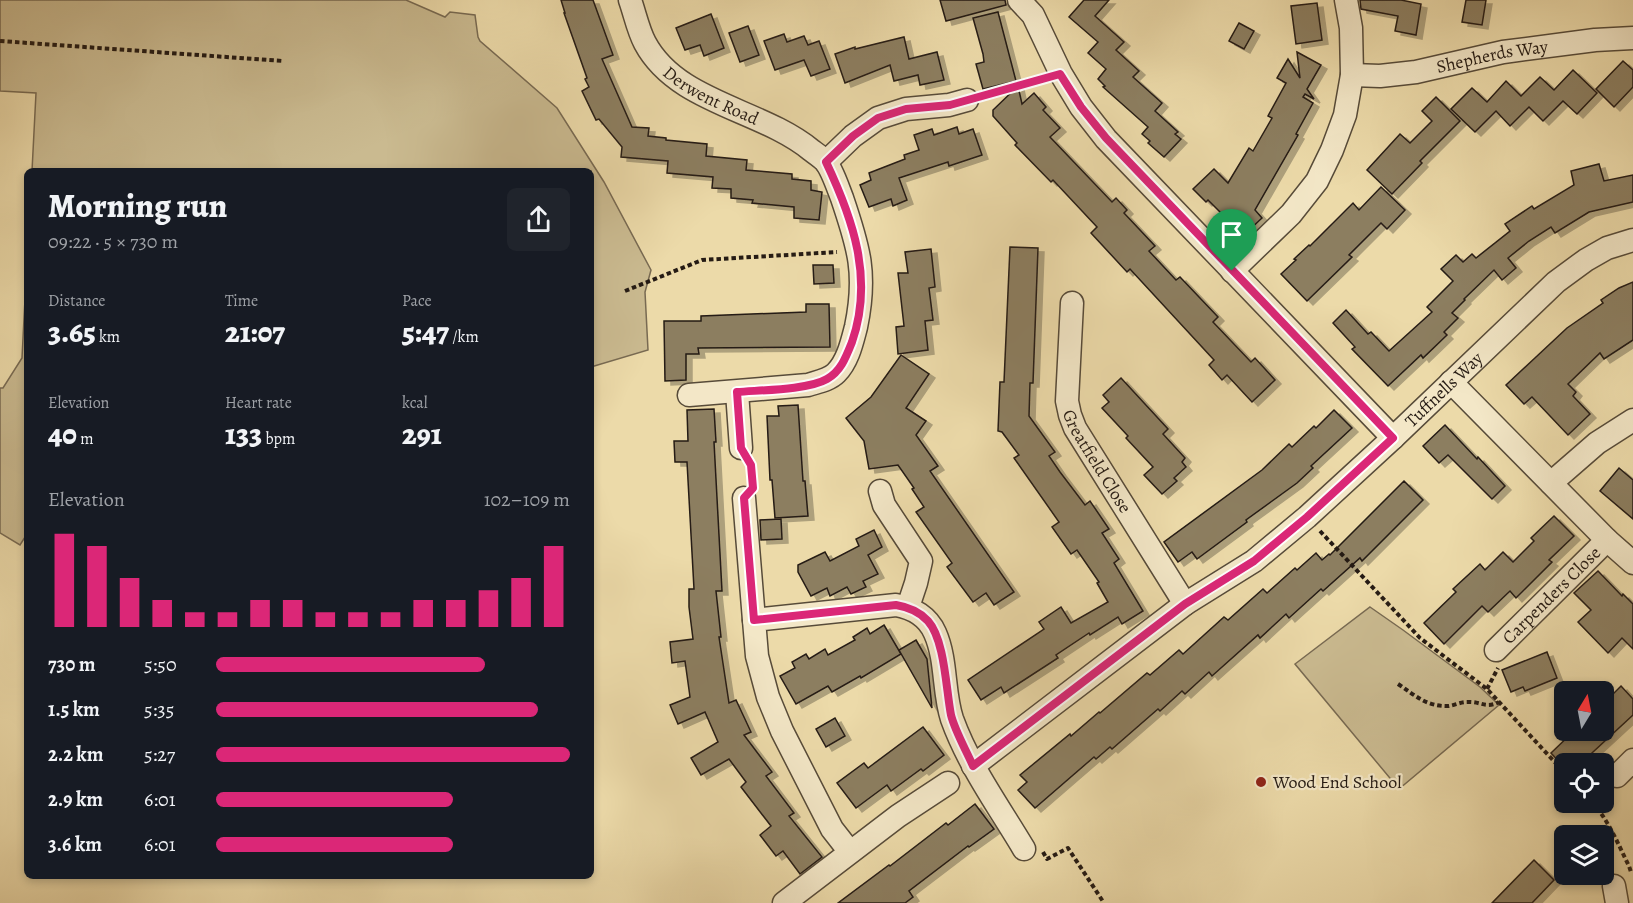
<!DOCTYPE html>
<meta charset="utf-8">
<style>
body{margin:0;font-family:Alegreya,serif;background:#20242c;color:#f1f3f6;height:100vh;display:flex;flex-direction:column;font-size:22px;white-space:nowrap}
*{box-sizing:border-box;margin:0}
p{font-size:20px;color:#9ea1a6}
.icon{flex:none;width:33px;height:33px;fill:none;stroke:currentColor;stroke-width:2;stroke-linecap:round;stroke-linejoin:round}
.map{position:relative;flex:1;overflow:hidden}
.panel{position:absolute;left:24px;top:168px;width:570px;height:711px;display:flex;flex-direction:column;background:#171b24;border-radius:9px;box-shadow:0 3px 9px #0003}
.panel>*{flex:none}
.needle{width:39px;rotate:10deg}
.tools{position:absolute;left:1554px;top:681px;display:grid;gap:12px}
.tools a{display:grid;place-items:center;width:60px;height:60px;border-radius:9px;background:#171b24;box-shadow:0 3px 9px #0003;font-size:30px}
.pin{position:absolute;display:grid;place-items:center;width:51px;height:51px;color:#fff;margin:-62px -26px;border-radius:50% 50% 50% 0;rotate:-45deg;box-shadow:0 0 6px #0007}
.pin .icon{rotate:45deg}
.round{display:grid;place-items:center;flex:none;width:63px;height:63px;border-radius:9px;background:#20242c}
.head{display:flex;align-items:center;justify-content:space-between;height:102px;padding:0 24px}
h1{font-size:33px;font-weight:800;line-height:45px}
.metrics{display:grid;grid-template-columns:repeat(3,1fr);gap:9px;height:102px;padding:6px 24px}
.metrics div{display:grid;align-content:center}
.metrics b{font-size:30px;font-weight:800}
.metrics small{font-size:16px;font-weight:400}
.metrics p{font-size:16px}
.chart{height:168px;padding:12px 24px}
.chart p{display:flex;justify-content:space-between}
.chart svg{width:100%;height:108px;margin-top:6px;stroke:#db2777;stroke-width:6}
ul{padding:0 24px;list-style:none;font-size:20px}
li{display:grid;grid-template-columns:96px 72px 1fr;align-items:center;height:45px}
li i{height:15px;border-radius:8px;background:#db2777}
.map>svg:first-child{display:block}
</style>
<div class="map">
<svg width="1633" height="903" viewBox="0 0 1633 903">
<defs>
<filter id="shadow"><feDropShadow dx="6" dy="4" stdDeviation="0" flood-color="#0004"/></filter>
</defs>
<rect width="100%" height="100%" fill="#ecdaa9"/>
<filter id="stains"><feTurbulence type="fractalNoise" baseFrequency=".00333" numOctaves="4"/><feColorMatrix values="0 0 0 0 .2 0 0 0 0 .09 0 0 0 0 .02 0 0 0 .5 -.17"/></filter>
<radialGradient id="worn" r=".72"><stop offset=".6" stop-color="#630" stop-opacity="0"/><stop offset="1" stop-color="#630" stop-opacity=".3"/></radialGradient>
<g fill="#caba90" stroke="#786a52" stroke-width="1.5">
<path d="M0 0H406L445 17 450 12 475 15 478 37 480 41 557 108 604 182 651 270 645 292 648 350 591 367V171H32L36 93 0 91Z"/>
<path d="M27 260V534L20 545 0 533V388H3L22 358Z"/>
<path d="M1370 607 1403 630 1480 687 1499 705 1399 789 1295 664Z"/>
</g>
<g fill="#8c7e61" stroke="#251b14" stroke-width="1.5" filter="url(#shadow)">
<path d="M561 0H593L613 55 602 59 632 127 649 128 648 136 666 138V140L707 144 706 156 747 160 746 170 792 174V179L811 181V190L822 192 819 220 794 218V207L752 203 753 200 731 198V189L712 188 713 177 667 173 668 161 621 157 622 147 599 119 596 120 582 91 589 87 585 79 587 78 564 13H565Z"/>
<path d="M940 0H1005L1006 5 946 21Z"/>
<path d="M1084 0H1109L1095 16 1124 42 1116 50 1139 71 1133 77 1162 103 1155 111 1178 132 1175 134 1181 139 1164 157 1148 143 1150 141 1142 134 1148 127 1103 87 1105 86 1098 79 1106 69 1088 53 1098 42 1069 17Z"/>
<path d="M1360 0H1401L1421 4 1416 35 1395 31 1398 16 1361 9Z"/>
<path d="M1466 0H1486L1482 25 1462 22Z"/>
<path d="M1317 3 1322 40 1296 44 1291 6Z"/>
<path d="M998 12 1016 81 983 89 976 64 984 62 983 54 973 18Z"/>
<path d="M711 14 724 48 704 56 700 45 685 50 676 28Z"/>
<path d="M1239 23 1254 31 1244 49 1229 41Z"/>
<path d="M748 26 759 55 740 62 729 33Z"/>
<path d="M784 34 787 42 804 36 808 45 819 41 830 69 811 76 804 60 775 70 764 41Z"/>
<path d="M904 37 909 59 937 52 944 80 920 85 918 75 894 81 890 65 845 83 835 54 855 47V49Z"/>
<path d="M1297 52 1321 65 1307 89 1314 99 1305 94 1303 97 1313 103 1296 134 1298 135 1255 210 1262 218 1246 233 1236 222 1233 225 1208 200 1206 202 1193 189 1214 169 1228 183 1249 148 1253 151 1272 118 1268 116 1286 83 1277 78 1288 59 1300 78Z"/>
<path d="M1623 61 1633 70V87L1614 107 1596 89Z"/>
<path d="M1573 70 1597 93 1577 114 1563 101 1543 121 1529 107 1510 126 1496 111 1475 132 1451 109 1472 88 1487 102 1506 81 1521 96 1540 77 1554 90Z"/>
<path d="M1018 86 1022 104 1034 93 1046 107 1043 110 1060 128 1050 137 1112 202 1116 198 1127 210 1124 213 1155 246 1149 251 1176 280 1180 277 1218 317 1213 322 1251 362 1255 358 1275 380 1252 402 1227 375 1222 380 1209 365 1214 360 1130 269 1127 272 1091 233 1097 227 1053 180 1051 182 1015 145 1017 143 993 116V110Z"/>
<path d="M1436 97 1460 121 1420 161 1422 163 1392 194 1367 170 1400 134 1410 143 1432 121 1422 111Z"/>
<path d="M957 127 959 134 973 129 982 155 949 166 948 162 899 178 907 200 893 206 891 199 869 207 860 185 871 180 869 173 905 159 904 155 919 150 914 135 932 129 934 135Z"/>
<path d="M1599 164 1604 181 1633 175V202L1589 212 1555 233 1551 227 1529 241 1508 258 1516 268 1502 280 1494 270 1464 299 1465 300 1452 313 1458 318 1444 332 1447 335 1423 358 1421 355 1388 386 1352 349 1355 347 1333 323 1346 310 1368 334 1371 332 1389 351 1432 312 1427 307 1453 281 1441 269 1456 255 1463 262 1472 254 1476 258 1510 231 1505 224 1532 206 1534 209 1574 185 1571 171Z"/>
<path d="M1381 187 1405 210 1387 229 1381 223 1349 255 1352 257 1307 301 1281 274 1296 260 1294 259 1309 245 1310 246 1353 203 1359 210Z"/>
<path d="M1010 247 1038 248 1033 383H1030L1029 416 1055 452 1049 456 1060 472 1085 505 1090 501 1109 529 1102 533 1119 559 1114 563 1143 611 1122 624 1118 617 1090 635 1089 633 1056 655 1058 658 1004 693 1001 687 981 700 968 680 1044 629 1039 622 1061 607 1071 623 1108 602 1097 583 1099 582 1077 550 1071 554 1052 527 1059 522 1014 458 1019 455 1002 432 998 431 1000 382H1004Z"/>
<path d="M931 249 935 287 929 288 933 320 925 321 928 350 898 354 896 327 904 326 898 273H908L905 252Z"/>
<path d="M813 265H833L834 283 814 284Z"/>
<path d="M1633 282V340L1604 359 1600 353 1568 384 1576 392 1573 396 1590 414 1568 435 1532 397 1524 404 1506 385 1567 328 1603 303 1601 300 1619 288Z"/>
<path d="M806 304H829L830 347 698 348 699 354H686V380L665 381 664 321H701V316L806 312Z"/>
<path d="M901 355 929 374 906 408 926 421 916 435 938 466 930 471 1014 592 994 605 986 593 973 602 947 567 952 563 916 512 924 507 912 489 914 488 898 465 869 469 864 441 846 418 871 397Z"/>
<path d="M1121 378 1168 429 1163 434 1185 458 1182 462 1186 467 1174 478 1177 481 1162 494 1144 475 1153 467 1126 438 1128 436 1102 408 1109 402 1103 395Z"/>
<path d="M798 405 803 481H805L808 516 775 518 772 480H770L767 416H779L778 406Z"/>
<path d="M714 409 716 442H714L722 591H716L721 637H719L729 703 736 700 751 732 744 735 772 772 766 776 794 813 789 816 822 857 800 874 783 851 776 856 760 835 771 826 741 787 746 782 729 759 701 775 691 758 718 742 705 712 678 724 670 705 690 697 685 661 672 663 670 642 693 639 689 607V589H694L687 462H675L674 441H688L687 410Z"/>
<path d="M1334 410 1352 428 1311 466 1313 468 1297 483 1246 520 1247 522 1197 559 1192 552 1178 562 1164 542 1262 470 1289 444 1292 447 1314 426 1316 428Z"/>
<path d="M1445 425 1477 459 1478 457 1505 486 1492 499 1448 455 1439 463 1423 446Z"/>
<path d="M1619 468 1633 480V519L1600 491Z"/>
<path d="M1404 481 1423 500 1362 561 1360 558 1323 591 1321 589 1289 618 1286 614 1260 638 1258 635 1212 676 1209 672 1185 694 1182 691 1160 711 1158 709 1112 749 1110 747 1096 759 1094 757 1035 808 1018 790 1027 782 1020 775 1070 734 1071 736 1099 712 1100 713 1147 673 1150 675 1179 650 1183 654 1224 617 1228 620 1263 589 1267 593 1295 568 1297 570 1316 553 1322 560 1329 554 1330 555Z"/>
<path d="M1554 516 1574 536 1549 560 1552 562 1516 598 1510 591 1488 612 1482 606 1444 644 1424 623 1456 592 1453 589 1480 564 1485 570 1503 552 1513 562 1534 541 1531 538Z"/>
<path d="M781 519 782 539 761 540 760 520Z"/>
<path d="M874 530 882 547 868 555 878 574 863 581 866 587 851 594 847 587 830 596 827 588 811 596 798 572V565L825 552 830 561 859 546 856 539Z"/>
<path d="M1598 571 1622 596 1623 594 1633 604V649L1622 638 1608 653 1578 622 1591 610 1574 593Z"/>
<path d="M884 625 901 654 861 678 860 676 832 692 828 686 796 704 780 676 795 668 792 662 806 654 809 659 825 649 828 655 855 640 853 637 867 628 870 634Z"/>
<path d="M916 640 927 659 932 708 899 650Z"/>
<path d="M1547 652 1557 678 1525 691 1523 687 1511 692 1502 670Z"/>
<path d="M1621 686 1633 699V715L1580 764H1561L1551 753 1575 730H1604V703Z"/>
<path d="M835 718 845 736 826 747 816 729Z"/>
<path d="M923 727 944 755 923 771 921 769 891 791 887 785 856 808 837 783 864 763 868 768Z"/>
<path d="M975 804 994 829 969 847 968 846 909 891 913 897 905 903H838L889 865 890 866 946 823 948 825Z"/>
<path d="M1534 860 1554 880 1532 903H1492Z"/>
</g>
<g fill="none" stroke-linecap="round" stroke-linejoin="round">
<defs>
<g id="minor">
<path id="s1" d="M630 0C635 14 638 30 645 43 677 103 761 109 811 150 815 153 821 157 825 161 832 169 838 188 842 198 859 248 867 274 856 327 852 342 848 361 836 373 829 380 817 382 808 385L689 395"/>
<path d="M1019 0 1033 15 1061 74 1081 107 1106 139 1393 438"/>
<path id="s2" d="M1352 75 1380 76 1416 72 1503 52 1595 40 1633 38"/>
<path d="M826 162 853 136 878 118 906 109 949 105 967 100"/>
<path d="M1232 271 1291 214 1317 181 1332 150 1345 115 1352 75 1351 28 1346 0"/>
<path id="s3" d="M1072 303 1067 401 1070 415 1075 428 1185 604"/>
<path d="M1451 382 1607 540 1633 563"/>
<path d="M737 392 741 448"/>
<path d="M1551 483 1597 443 1633 420"/>
<path d="M880 491 884 505 921 561 916 583 908 607"/>
<path d="M744 498 754 620"/>
<path id="s4" d="M1496 650 1607 540"/>
<path id="s5" d="M973 766 1185 604 1254 561 1307 517 1393 438 1556 282 1586 260 1607 248 1633 240"/>
<path d="M1617 776 1633 760"/>
<path d="M850 852 832 829 782 731 768 697 757 656 754 620 896 605C913 608 928 617 935 633 947 660 943 692 952 719 969 766 999 807 1024 849"/>
<path d="M1614 886 1617 903"/>
<path d="M784 903 898 816 948 783"/>
</g>
</defs>
<use href="#minor" stroke="#574b39" stroke-width="25"/>
<g stroke="#251b14" stroke-width="4" stroke-dasharray="4.5 3" stroke-linecap="butt">
<path d="M0 41 283 61"/>
<path d="M985 95 1041 79"/>
<path d="M625 291 702 260 837 252"/>
<path d="M751 464 752 480"/>
<path d="M1320 531 1420 638 1487 689 1564 772"/>
<path d="M1398 684C1416 696 1427 707 1449 706 1455 705 1461 702 1467 702 1481 701 1485 709 1499 702"/>
<path d="M1487 689 1498 668"/>
<path d="M1592 802C1609 821 1618 844 1629 866L1631 872"/>
<path d="M1043 852 1047 859 1068 848 1104 903"/>
</g>
<use href="#minor" stroke="#f3e7c7" stroke-width="22"/>
</g>
<g fill="none" stroke-linecap="round" stroke-linejoin="round">
<defs>
<path id="route" d="M1060 74 1081 107 1106 138 1393 438 1307 517 1254 561 1185 604 973 766C966 750 955 731 951 715 946 690 945 640 928 621 920 612 908 607 896 605L754 620 744 498 753 488 751 465 741 448 737 392C760 390 808 390 827 379 841 371 846 357 852 342 874 279 853 219 826 162L853 136 878 118 906 109 950 105Z"/>
</defs>
<use href="#route" stroke="#fff" stroke-width="12"/>
<use href="#route" stroke="#db2777" stroke-width="8"/>
</g>
<circle fill="#8f2418" stroke="#f3e7c7" stroke-width="2" cx="1261" cy="782" r="6"/>
<g text-anchor="middle" dominant-baseline="central" stroke-width="4.5" stroke-linejoin="round" paint-order="stroke">
<g font-size="18" fill="#251b14" stroke="#f3e7c7">
<text stroke="none"><textPath href="#s2" startOffset="142">Shepherds Way</textPath></text>
<text stroke="none"><textPath href="#s1" startOffset="132">Derwent Road</textPath></text>
<text stroke="none"><textPath href="#s5" startOffset="604">Tuffnells Way</textPath></text>
<text stroke="none"><textPath href="#s3" startOffset="166">Greatfield Close</textPath></text>
<text stroke="none"><textPath href="#s4" startOffset="78">Carpenders Close</textPath></text>
</g>
<g font-size="18" fill="#251b14" stroke="#f3e7c7" text-anchor="start">
<text x="1273" y="782">Wood End School</text>
</g>
</g>
<rect width="100%" height="100%" filter="url(#stains)"/>
<rect width="100%" height="100%" fill="url(#worn)"/>
</svg>
<div class="tools">
<a><svg class="needle" viewBox="-14 -14 28 28"><path d="M0-13l5 13h-10z" fill="#e53935"/><path d="M0 13l5-13h-10z" fill="#9ea1a6"/></svg></a>
<a><svg class="icon" aria-label="locate" viewBox="0 0 24 24"><circle cx="12" cy="12" r="6"/><path d="M12 2v4M12 18v4M2 12h4M18 12h4"/></svg></a>
<a><svg class="icon" aria-label="layers" viewBox="0 0 24 24"><path d="M12 4l9 5-9 5-9-5zM3 14l9 5 9-5"/></svg></a>
</div>
<div class="pin" style="left:1232px;top:271px;background:#1e9e55"><svg class="icon" aria-label="arrive" viewBox="0 0 24 24"><path d="M6 21V4h12l-3 4 3 4H6"/></svg></div>
<section class="panel">
<div class="head"><div><h1>Morning run</h1><p>09:22 · 5 × 730 m</p></div><a class="round"><svg class="icon" aria-label="share" viewBox="0 0 24 24"><path d="M12 15V3M7 8l5-5 5 5M5 13v7h14v-7"/></svg></a></div>
<div class="metrics">
<div><p>Distance</p><b>3.65<small> km</small></b></div>
<div><p>Time</p><b>21:07</b></div>
<div><p>Pace</p><b>5:47<small> /km</small></b></div>
</div>
<div class="metrics">
<div><p>Elevation</p><b>40<small> m</small></b></div>
<div><p>Heart rate</p><b>133<small> bpm</small></b></div>
<div><p>kcal</p><b>291</b></div>
</div>
<div class="chart"><p><span>Elevation</span>102–109 m</p>
<svg viewBox="0 0 160 44" preserveAspectRatio="none"><path d="M5 44V6M15 44V11M25 44V24M35 44V33M45 44V38M55 44V38M65 44V33M75 44V33M85 44V38M95 44V38M105 44V38M115 44V33M125 44V33M135 44V29M145 44V24M155 44V11"/></svg>
</div>
<ul>
<li><b>730 m</b>5:50<i style="width:76%"></i></li>
<li><b>1.5 km</b>5:35<i style="width:91%"></i></li>
<li><b>2.2 km</b>5:27<i style="width:100%"></i></li>
<li><b>2.9 km</b>6:01<i style="width:67%"></i></li>
<li><b>3.6 km</b>6:01<i style="width:67%"></i></li>
</ul>
</section>
</div>
